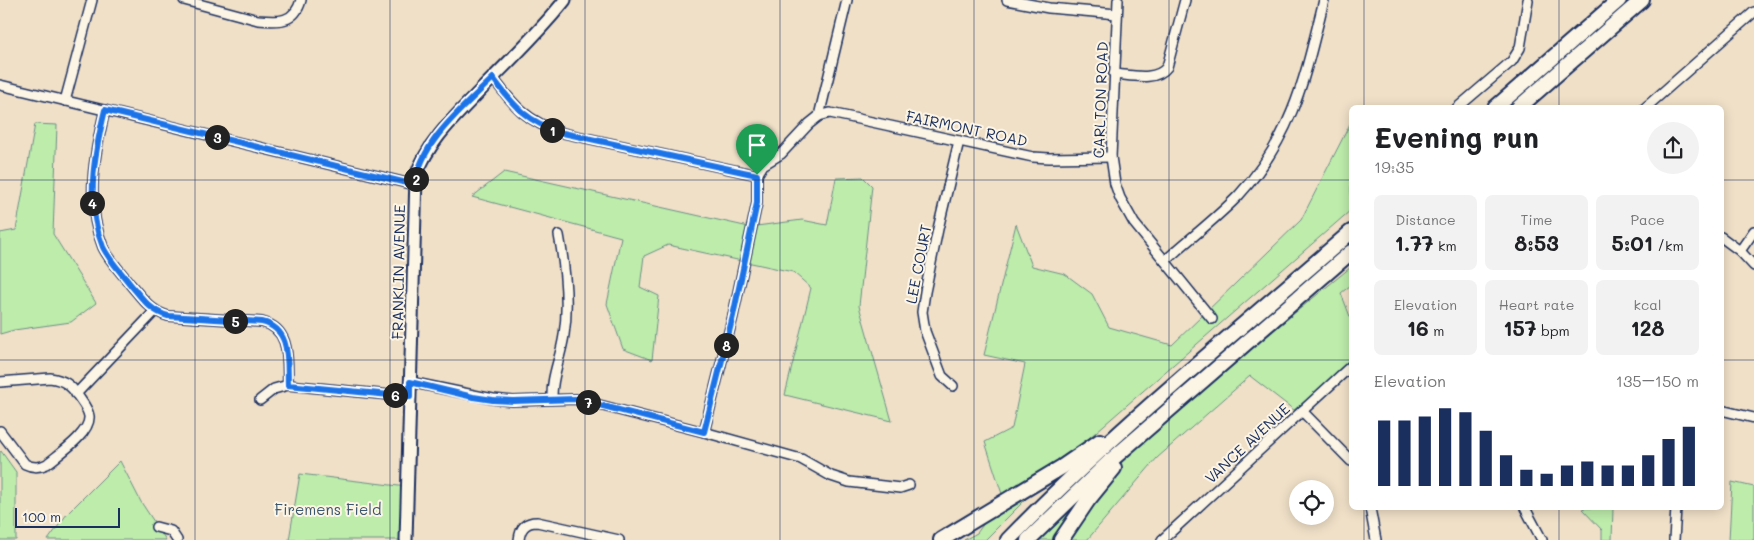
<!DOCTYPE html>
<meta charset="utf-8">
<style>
body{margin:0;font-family:Mali,sans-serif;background:#f2f2f2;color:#202124;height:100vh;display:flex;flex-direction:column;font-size:19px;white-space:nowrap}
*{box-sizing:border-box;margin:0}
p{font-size:16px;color:#757577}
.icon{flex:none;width:28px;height:28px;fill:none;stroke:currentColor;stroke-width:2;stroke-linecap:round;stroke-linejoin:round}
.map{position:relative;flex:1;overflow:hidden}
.drawer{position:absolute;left:1349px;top:105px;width:375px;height:405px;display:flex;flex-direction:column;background:#fff;border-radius:8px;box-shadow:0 2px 12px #0003}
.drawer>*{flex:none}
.controls{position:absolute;left:1289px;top:480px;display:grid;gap:10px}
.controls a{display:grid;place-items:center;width:45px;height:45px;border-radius:50%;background:#fff;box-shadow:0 2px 12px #0003;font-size:25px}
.scale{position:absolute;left:15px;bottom:12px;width:105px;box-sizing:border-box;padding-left:5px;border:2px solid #1b2f5e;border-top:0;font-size:14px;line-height:18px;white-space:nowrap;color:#1b2f5e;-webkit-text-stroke:4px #fcf5e5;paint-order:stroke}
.pin{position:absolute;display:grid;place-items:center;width:42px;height:42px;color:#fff;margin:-51px -21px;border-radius:50% 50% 50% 0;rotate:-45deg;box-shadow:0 0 5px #0007}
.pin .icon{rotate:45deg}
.km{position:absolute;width:25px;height:25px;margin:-12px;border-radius:50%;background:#222;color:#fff;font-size:14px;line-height:25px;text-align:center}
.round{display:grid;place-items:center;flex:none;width:52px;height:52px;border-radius:26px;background:#f2f2f2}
.overview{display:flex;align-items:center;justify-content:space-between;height:85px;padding:0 25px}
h1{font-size:28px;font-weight:700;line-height:38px}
.stats{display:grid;grid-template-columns:repeat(3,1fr);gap:8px;height:85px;padding:5px 25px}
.stats div{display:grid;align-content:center;border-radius:8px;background:#f2f2f2;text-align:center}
.stats b{font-size:21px;font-weight:700}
.stats small{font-size:14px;font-weight:400}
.stats p{font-size:14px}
.chart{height:140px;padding:10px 25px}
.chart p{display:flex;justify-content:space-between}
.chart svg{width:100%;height:90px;margin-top:5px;stroke:#1b2f5e;stroke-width:6}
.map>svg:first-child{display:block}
</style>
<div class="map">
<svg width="1754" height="540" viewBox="0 0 1754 540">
<rect width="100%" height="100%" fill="#f0e0c8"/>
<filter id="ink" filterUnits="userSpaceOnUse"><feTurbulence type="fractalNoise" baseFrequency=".02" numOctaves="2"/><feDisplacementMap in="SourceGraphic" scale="10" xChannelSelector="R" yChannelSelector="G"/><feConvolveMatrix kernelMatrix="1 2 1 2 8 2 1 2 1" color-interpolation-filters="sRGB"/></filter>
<g filter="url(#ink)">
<g fill="#bdecab" stroke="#6c8e84">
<path d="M1351 122V210L1073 452 985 540H964L977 533 1003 497 985 442 1012 428 1025 364 984 355 1016 224 1032 266 1065 274 1092 294 1109 327 1172 345 1301 220Z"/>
<path d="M35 124 57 125 53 234 96 303 71 322 14 330 0 334V233L16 230Z"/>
<path d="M504 172 749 227 802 220 827 225 836 178 863 177 872 186 859 306 892 421 785 395 811 288 793 272 668 245 644 256 640 287 659 296 652 360 623 349 607 304 621 237 472 197Z"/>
<path d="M1351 267V285L1341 293 1351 319V363L1294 410 1250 376 1157 458 1087 540H1037L1192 397Z"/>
<path d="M1 451 16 472V540H0V452Z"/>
<path d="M120 461 141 502 166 540H48L67 514Z"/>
<path d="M300 474 407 487 406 540H289Z"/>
<path d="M1732 482 1754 487V540H1729Z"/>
<path d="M1585 508H1613L1612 540H1602V530L1582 509Z"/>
</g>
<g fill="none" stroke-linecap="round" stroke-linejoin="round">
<defs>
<g id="minor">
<path d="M184 0 258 20C278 22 295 23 301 0"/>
<path d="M1007 0 1049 8 1117 14"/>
<path d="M1118 0 1111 157 1115 184 1120 198 1134 223 1212 319"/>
<path d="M1114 74C1130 75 1156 82 1167 67L1185 0"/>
<path d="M493 78C514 106 527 122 563 133L757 175"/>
<path d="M0 85 415 185"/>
<path d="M65 101 92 0"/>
<path d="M1457 108 1512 61 1520 48 1528 0"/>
<path d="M1645 108 1754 12"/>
<path d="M105 110C94 155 85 203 103 247 109 260 121 272 130 284 142 298 150 311 168 316L262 322C292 329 287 361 288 385"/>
<path d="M819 116 830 113 849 117 1033 157 1049 158 1111 157"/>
<path d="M1721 237 1740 251 1754 266"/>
<path d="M1740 251 1754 231"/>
<path d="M1165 261C1189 239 1216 219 1239 195 1294 135 1305 76 1324 0"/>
<path d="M0 382 50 378C64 380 71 385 78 396 82 402 88 409 89 416 91 433 59 454 47 464 39 468 33 468 25 464L0 431"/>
<path d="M410 382 493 399 513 401 576 399 704 432 801 459 831 476 849 482 900 488 909 485"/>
<path d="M953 386 942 376 925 331 922 312 925 292 938 229 959 141"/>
<path d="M76 394 155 311"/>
<path d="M552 399C551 377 561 357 564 335 569 303 565 267 559 235"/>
<path d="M260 400 274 389 288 385 410 397"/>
<path d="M1721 410 1754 418"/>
<path d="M1302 411 1351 461"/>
<path d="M704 432 733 316 757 203V175L763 165 781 154 809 124 819 116 847 0"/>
<path d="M1370 508 1376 540"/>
<path d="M1525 508 1542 540"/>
<path d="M156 527 171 531 177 540"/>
<path d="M519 540C520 529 525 522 537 522L619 540"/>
<path d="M1162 540 1351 366"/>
<path d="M1674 540 1676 508"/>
</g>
<path id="major" d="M406 540 416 176C428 142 454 118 478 93 507 63 538 34 565 0"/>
<g id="highway">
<path d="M1495 108 1619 0"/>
<path d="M1518 108 1642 0"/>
<path d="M941 540 1062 467 1100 441"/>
<path d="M1008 540C1115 430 1235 333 1351 232"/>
<path d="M1028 540 1109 462 1351 252"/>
<path d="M1061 540 1088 500 1114 468"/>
</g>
</defs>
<use href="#minor" stroke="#1b2f5e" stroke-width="12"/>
<use href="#major" stroke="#1b2f5e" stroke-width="15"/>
<use href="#highway" stroke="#1b2f5e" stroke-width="18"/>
<use href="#minor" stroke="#fcf5e5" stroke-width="9"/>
<use href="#major" stroke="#fcf5e5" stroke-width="11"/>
<use href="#highway" stroke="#fcf5e5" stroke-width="14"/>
</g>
</g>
<g fill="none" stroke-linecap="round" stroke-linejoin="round" filter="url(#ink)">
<defs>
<path id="route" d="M493 78C514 107 527 122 563 133L757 175V203L733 316 704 432 576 399 513 401 493 400 473 397 410 382V397L288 385C287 361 292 329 262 322L168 316C150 311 142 298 130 284 121 272 109 260 103 247 85 203 94 155 105 110L415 185C421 141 463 108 493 78Z"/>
</defs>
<use href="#route" stroke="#fff" stroke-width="10"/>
<use href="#route" stroke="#1a73e8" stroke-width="6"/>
</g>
<path fill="none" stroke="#1b2f5e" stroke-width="1" stroke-opacity="0.55" d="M195 0V540M390 0V540M585 0V540M780 0V540M974 0V540M1169 0V540M1364 0V108M1559 0V108M0 180H1351M1721 180H1754M0 360H1351M1721 360H1754M1364 508V540M1559 508V540"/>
<g text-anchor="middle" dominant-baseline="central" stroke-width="4" stroke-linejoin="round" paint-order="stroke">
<g font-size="15" fill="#1b2f5e" stroke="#fcf5e5">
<text transform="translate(1100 100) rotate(-88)">CARLTON ROAD</text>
<text transform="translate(967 128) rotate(12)">FAIRMONT ROAD</text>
<text transform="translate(918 264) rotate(-79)">LEE COURT</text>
<text transform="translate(398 272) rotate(-89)">FRANKLIN AVENUE</text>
<text transform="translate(1247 443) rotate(-43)">VANCE AVENUE</text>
</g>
<g font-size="15" fill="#3b556d" stroke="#fcf5e5">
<text x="328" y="509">Firemens Field</text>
</g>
</g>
</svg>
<div class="controls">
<a><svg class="icon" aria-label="locate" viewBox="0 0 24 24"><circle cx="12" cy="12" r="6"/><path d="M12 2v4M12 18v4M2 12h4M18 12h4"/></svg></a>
</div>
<div class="scale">100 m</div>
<div class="pin" style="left:757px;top:175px;background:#1e9e55"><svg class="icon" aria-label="arrive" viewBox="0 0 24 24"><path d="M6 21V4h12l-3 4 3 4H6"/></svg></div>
<b class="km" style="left:552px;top:130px">1</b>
<b class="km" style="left:416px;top:179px">2</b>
<b class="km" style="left:217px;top:137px">3</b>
<b class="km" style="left:92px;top:203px">4</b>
<b class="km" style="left:235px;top:321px">5</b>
<b class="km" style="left:395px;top:395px">6</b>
<b class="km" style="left:588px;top:402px">7</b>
<b class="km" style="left:726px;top:345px">8</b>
<section class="drawer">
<div class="overview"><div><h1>Evening run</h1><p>19:35</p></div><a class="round"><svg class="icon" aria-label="share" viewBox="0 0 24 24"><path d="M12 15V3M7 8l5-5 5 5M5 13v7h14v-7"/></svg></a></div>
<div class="stats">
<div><p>Distance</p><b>1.77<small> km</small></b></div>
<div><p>Time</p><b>8:53</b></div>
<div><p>Pace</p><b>5:01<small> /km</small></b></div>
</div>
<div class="stats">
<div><p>Elevation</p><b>16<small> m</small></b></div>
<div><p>Heart rate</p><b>157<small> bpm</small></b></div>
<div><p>kcal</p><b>128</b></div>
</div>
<div class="chart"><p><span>Elevation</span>135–150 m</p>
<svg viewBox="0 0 160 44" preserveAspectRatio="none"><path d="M5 44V12M15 44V12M25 44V10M35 44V6M45 44V8M55 44V17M65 44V29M75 44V36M85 44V38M95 44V34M105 44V32M115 44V34M125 44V34M135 44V29M145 44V21M155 44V15"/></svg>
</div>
</section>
</div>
